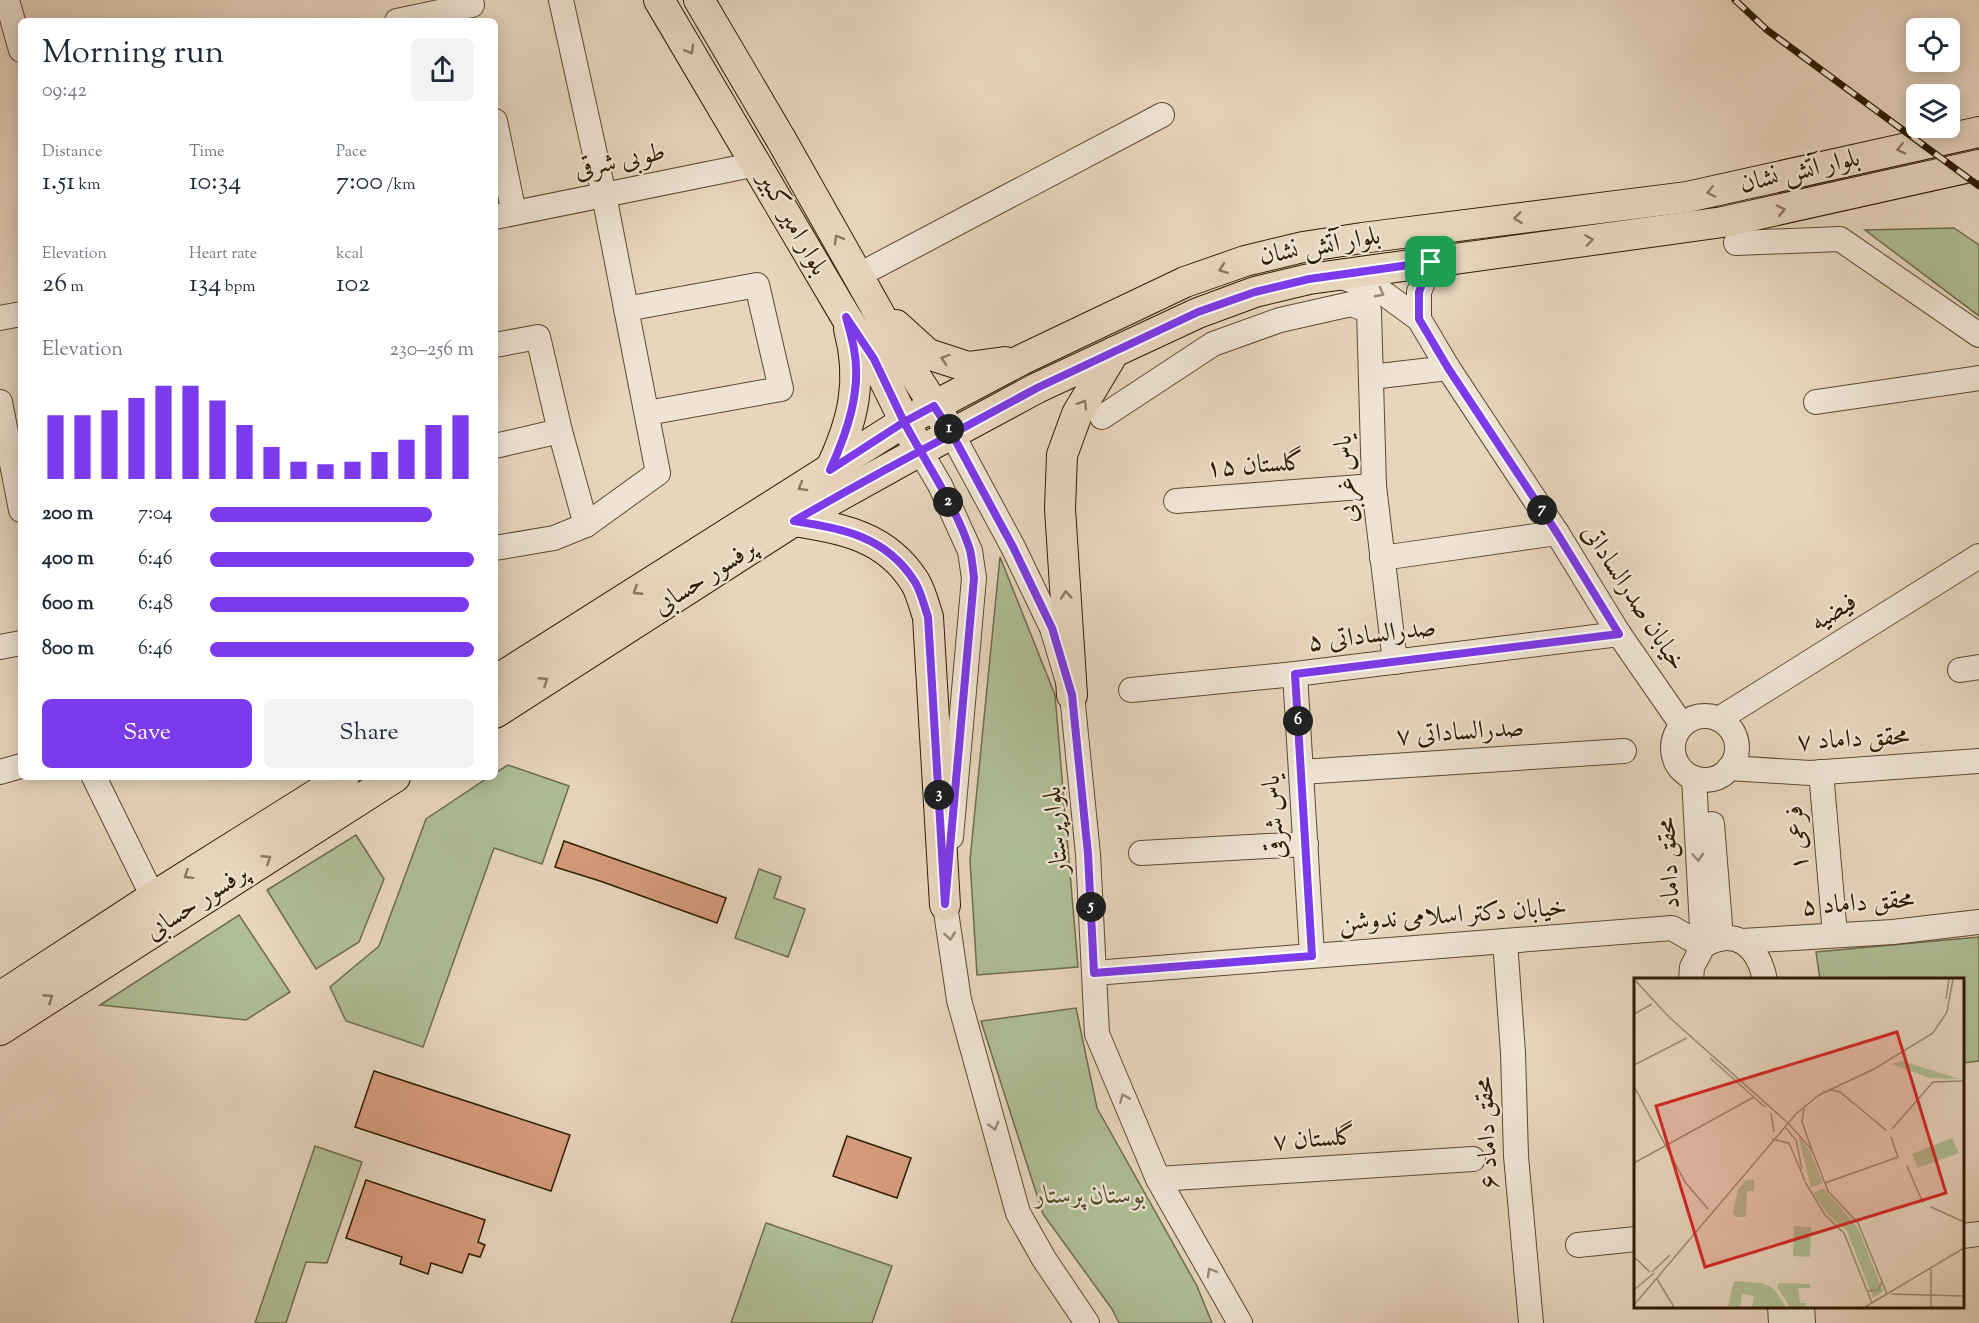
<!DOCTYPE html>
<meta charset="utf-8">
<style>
body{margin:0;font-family:"Sorts Mill Goudy",Amiri,serif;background:#f2f2f3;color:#1f2937;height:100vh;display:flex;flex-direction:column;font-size:22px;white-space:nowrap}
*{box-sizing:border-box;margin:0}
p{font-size:20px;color:#747a83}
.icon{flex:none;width:33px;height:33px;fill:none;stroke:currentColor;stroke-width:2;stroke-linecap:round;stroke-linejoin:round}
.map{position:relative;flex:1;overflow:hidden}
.drawer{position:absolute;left:18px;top:18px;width:480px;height:762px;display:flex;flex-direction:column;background:#fff;border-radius:9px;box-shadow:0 3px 15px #0003}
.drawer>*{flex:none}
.fabs{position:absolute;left:1906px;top:18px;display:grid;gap:12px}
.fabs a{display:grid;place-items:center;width:54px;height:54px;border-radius:9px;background:#fff;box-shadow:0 3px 15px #0003;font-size:30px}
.pin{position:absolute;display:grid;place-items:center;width:51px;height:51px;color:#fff;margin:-26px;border-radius:12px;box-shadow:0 3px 9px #0006}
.km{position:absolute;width:30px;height:30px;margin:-15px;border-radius:50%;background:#222;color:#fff;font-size:16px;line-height:30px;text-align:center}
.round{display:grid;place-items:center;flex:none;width:63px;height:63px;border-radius:9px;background:#f2f2f3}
.head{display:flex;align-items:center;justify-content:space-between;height:102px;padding:0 24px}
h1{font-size:33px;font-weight:600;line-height:45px}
.figures{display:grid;grid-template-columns:repeat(3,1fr);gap:9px;height:102px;padding:6px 24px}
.figures div{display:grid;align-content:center}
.figures b{font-size:26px;font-weight:600}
.figures small{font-size:16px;font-weight:400}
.figures p{font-size:16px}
.chart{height:168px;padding:12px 24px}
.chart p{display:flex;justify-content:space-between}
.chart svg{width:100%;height:108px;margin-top:6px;stroke:#7c3aed;stroke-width:6}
.cta{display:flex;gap:12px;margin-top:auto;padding:12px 24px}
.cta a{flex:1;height:69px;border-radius:9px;background:#7c3aed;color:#fff;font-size:24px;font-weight:600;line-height:69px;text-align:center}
.cta a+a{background:#f2f2f3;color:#1f2937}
ul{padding:0 24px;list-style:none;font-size:20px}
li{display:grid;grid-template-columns:96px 72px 1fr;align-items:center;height:45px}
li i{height:15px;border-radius:8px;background:#7c3aed}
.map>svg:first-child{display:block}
</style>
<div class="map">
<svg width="1979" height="1323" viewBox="0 0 1979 1323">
<rect width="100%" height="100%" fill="#e7d5bd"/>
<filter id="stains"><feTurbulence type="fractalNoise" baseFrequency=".00333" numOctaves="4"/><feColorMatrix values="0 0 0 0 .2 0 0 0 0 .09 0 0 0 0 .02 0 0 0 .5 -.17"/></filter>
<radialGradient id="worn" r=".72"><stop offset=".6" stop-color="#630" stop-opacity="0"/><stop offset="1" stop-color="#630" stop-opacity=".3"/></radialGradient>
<g fill="#afbe95" stroke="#6e6d4b" stroke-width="1.5">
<path d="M1954 228 1979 245V316L1865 230Z"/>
<path d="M1000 557 1055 695 1078 967 977 975 970 860Z"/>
<path d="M508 765 569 786 542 864 494 848 423 1047 346 1021 330 987 379 946 426 819 489 777H495V773Z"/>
<path d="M356 835 384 879 359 942 316 969 267 890Z"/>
<path d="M759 869 781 877 774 898 805 909 788 957 735 938Z"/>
<path d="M239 915 290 992 246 1020 100 1005Z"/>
<path d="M1979 937V1061L1963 1063 1962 980 1820 979 1816 952Z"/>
<path d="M1076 1008 1097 1108 1197 1286 1212 1323H1119L1112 1309 1043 1214 981 1021Z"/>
<path d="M315 1146 362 1162 327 1263 306 1262 286 1323H255Z"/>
<path d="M766 1223 892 1266 872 1323H731Z"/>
</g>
<g fill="#d69b7b" stroke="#2e1c01" stroke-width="1.5">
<path d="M564 841 726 898 717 923 600 881 555 867Z"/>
<path d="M374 1071 570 1135 551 1191 355 1127Z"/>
<path d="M847 1136 911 1158 897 1198 833 1176Z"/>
<path d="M366 1180 485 1220 478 1242 485 1245 480 1257 469 1254 462 1273 431 1263 428 1274 400 1264 402 1257 346 1238Z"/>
</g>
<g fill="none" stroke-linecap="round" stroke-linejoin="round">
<defs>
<g id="minor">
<path d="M7 0 21 50"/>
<path d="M397 21 472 5"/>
<path d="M495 121 514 213"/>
<path d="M495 217 757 164"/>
<path d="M1736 243 1840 239 1979 335"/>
<path d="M859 275 1162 115"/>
<path d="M1337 275 1382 292 1419 319 1448 368 1557 533 1619 634 1682 725"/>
<path d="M626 309 757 285 781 389 647 413"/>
<path d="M0 318 21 314"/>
<path d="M1419 319V292L1431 262"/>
<path d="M495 345 538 337 560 431 495 446"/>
<path d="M1371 377 1448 368"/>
<path d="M0 402 21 510"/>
<path d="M1816 402 1979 378"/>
<path d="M1102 417 1213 344 1280 320 1351 304 1369 311 1374 486 1395 662"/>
<path d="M560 431 586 525"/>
<path d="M952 434 1013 547 1052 628 1072 695 1088 854 1097 1034 1158 1179 1240 1323"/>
<path d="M920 451 940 485 970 551 974 578 951 837"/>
<path d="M1176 501 1374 486"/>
<path d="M495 548 554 538 586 525 658 473 604 195 561 0"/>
<path d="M1382 558 1557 533"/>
<path d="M0 647 21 643"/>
<path d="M1960 670 1979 667"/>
<path d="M1295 674 1312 955"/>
<path d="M1131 690 1295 674 1619 634"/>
<circle cx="1705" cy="748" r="32"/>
<path d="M1719 719 1979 556"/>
<path d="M1729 768 1810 773 1979 761"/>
<path d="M0 772 21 766"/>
<path d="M1301 772 1624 751"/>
<path d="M1821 772 1835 935"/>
<path d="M94 777 153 897"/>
<path d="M1694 778 1703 946"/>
<path d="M1712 824 1721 938"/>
<path d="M1141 853 1306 844"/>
<path d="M947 887 945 905 959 1000 1018 1213 1044 1259 1087 1323"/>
<path d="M1505 941 1513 1053 1516 1156 1531 1323"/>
<path d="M1742 941 1893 932 1979 922"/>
<path d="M1094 973 1672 928 1703 946"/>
<path d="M1691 980 1692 967 1703 946C1736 926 1758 946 1765 980"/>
<path d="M1158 1179 1473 1159"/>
<path d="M1962 1236 1979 1234"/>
<path d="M1578 1245 1636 1239"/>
<path d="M1780 1306 1781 1323"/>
<path d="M1802 1306 1803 1323"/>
</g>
<g id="major">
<path d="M659 0 846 317 874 359 914 440"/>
<path d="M699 0 782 141 906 361 944 421"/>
<path d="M896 325 928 354 968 367 1005 362"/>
<path d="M830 470C853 422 863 381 849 329"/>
<path d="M794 521C843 529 886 536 915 582 921 592 924 605 928 617L945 905"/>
<path d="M495 681 904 422 1023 359 1185 282 1245 261 1303 247 1362 238 1687 197 1979 132"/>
<path d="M1072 695 1060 509 1062 455 1077 414 1114 352"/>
<path d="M495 713 794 521 920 451 1037 388 1198 313 1255 292 1309 279 1723 222 1979 165"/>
<path d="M0 997 153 897 344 777"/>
<path d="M0 1030 395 777"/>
</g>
</defs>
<use href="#minor" stroke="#5c4a30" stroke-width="26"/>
<use href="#major" stroke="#2e1c01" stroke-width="32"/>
<use href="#minor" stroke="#efe4d4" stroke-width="24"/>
<use href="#major" stroke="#e7d5bd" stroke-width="30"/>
<defs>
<path id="rail" d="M1735 0 1767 30 1979 186"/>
</defs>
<use href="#rail" stroke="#2e1c01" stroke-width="7"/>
<use href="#rail" stroke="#efe4d4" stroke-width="4.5" stroke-dasharray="14" stroke-linecap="butt"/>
</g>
<defs><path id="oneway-chevron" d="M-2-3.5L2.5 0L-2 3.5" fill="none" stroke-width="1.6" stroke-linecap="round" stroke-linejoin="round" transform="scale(1.5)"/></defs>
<g stroke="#8a785f">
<use href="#oneway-chevron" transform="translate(690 50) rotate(59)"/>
<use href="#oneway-chevron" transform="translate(1901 149) rotate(167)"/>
<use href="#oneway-chevron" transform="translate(1711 192) rotate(168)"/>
<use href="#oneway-chevron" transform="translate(1781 210) rotate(-13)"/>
<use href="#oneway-chevron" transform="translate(1518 218) rotate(173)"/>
<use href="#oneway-chevron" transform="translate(838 239) rotate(-120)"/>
<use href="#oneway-chevron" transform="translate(1589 240) rotate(-8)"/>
<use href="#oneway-chevron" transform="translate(1223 269) rotate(160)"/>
<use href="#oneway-chevron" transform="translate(945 359) rotate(-162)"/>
<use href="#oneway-chevron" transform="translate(1083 404) rotate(-59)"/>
<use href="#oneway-chevron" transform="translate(802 487) rotate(150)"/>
<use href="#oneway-chevron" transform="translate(637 591) rotate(147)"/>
<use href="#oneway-chevron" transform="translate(1066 595) rotate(-94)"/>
<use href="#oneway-chevron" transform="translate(544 681) rotate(-33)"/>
<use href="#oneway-chevron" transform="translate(267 859) rotate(-33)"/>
<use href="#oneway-chevron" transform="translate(188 875) rotate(148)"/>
<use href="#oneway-chevron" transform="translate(49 998) rotate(-33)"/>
</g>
<g stroke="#988a75">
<use href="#oneway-chevron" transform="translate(1380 293) rotate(28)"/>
<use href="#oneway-chevron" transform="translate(1698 857) rotate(87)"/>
<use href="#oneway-chevron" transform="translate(950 936) rotate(82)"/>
<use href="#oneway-chevron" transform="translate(1124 1098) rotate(-113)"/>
<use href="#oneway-chevron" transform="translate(994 1126) rotate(75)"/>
<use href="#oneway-chevron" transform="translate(1211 1272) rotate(-120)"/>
</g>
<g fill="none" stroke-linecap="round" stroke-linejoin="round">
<defs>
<path id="route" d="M1431 262 1309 279 1255 292 1198 312 1037 388 952 434 934 406 904 422 874 359 846 317C849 328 852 338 854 349 862 390 847 433 830 470L904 422C926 463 956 506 970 550 972 559 973 569 974 578L945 904 928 617C924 605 921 592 915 582 886 536 843 529 794 521 846 491 899 462 952 434L1013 547 1052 628 1072 695 1088 854 1094 973 1312 956 1295 674 1619 634 1557 533 1448 368 1419 319V292L1431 262"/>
</defs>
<use href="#route" stroke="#fff" stroke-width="12"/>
<use href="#route" stroke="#7c3aed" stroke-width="8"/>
</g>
<g text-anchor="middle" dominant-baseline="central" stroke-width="4.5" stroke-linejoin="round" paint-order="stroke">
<g font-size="26" fill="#2e1c01" stroke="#efe4d4">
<text transform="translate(620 162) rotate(-12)">طوبی شرقی</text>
<text transform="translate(1800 172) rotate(-13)">بلوار آتش نشان</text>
<text transform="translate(792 224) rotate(60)">بلوار امیر کبیر</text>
<text transform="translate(1320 247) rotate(-10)">بلوار آتش نشان</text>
<text transform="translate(1255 466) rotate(-4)">گلستان ۱۵</text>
<text transform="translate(1347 479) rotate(-94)">یاس غربی</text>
<text transform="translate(705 578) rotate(-33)">پرفسور حسابی</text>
<text transform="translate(1633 598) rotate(57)">خیابان صدرالساداتی</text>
<text transform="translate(1834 613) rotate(-32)">فیضیه</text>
<text transform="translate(1372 636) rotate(-7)">صدرالساداتی ۵</text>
<text transform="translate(1460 733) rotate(-4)">صدرالساداتی ۷</text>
<text transform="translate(1853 740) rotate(-3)">محقق داماد ۷</text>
<text transform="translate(1275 817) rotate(-94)">یاس شرقی</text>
<text transform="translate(1057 830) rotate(-95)">بلوارپرستار</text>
<text transform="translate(1798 838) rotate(-95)">فرعی ۱</text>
<text transform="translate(1670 863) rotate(-93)">محقق داماد</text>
<text transform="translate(197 903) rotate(-33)">پرفسور حسابی</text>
<text transform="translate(1858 904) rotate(-4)">محقق داماد ۵</text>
<text transform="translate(1453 916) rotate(-4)">خيابان دکتر اسلامی ندوشن</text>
<text transform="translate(1488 1133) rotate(-93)">محقق داماد ۶</text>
<text transform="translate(1314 1140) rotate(-4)">گلستان ۷</text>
</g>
<g font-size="26" font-style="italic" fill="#554d2d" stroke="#efe4d4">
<text x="1090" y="1196">بوستان پرستار</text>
</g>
</g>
<g transform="translate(1634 978)">
<rect width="330" height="330" fill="#e7d5bd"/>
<path d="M268 83 319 99 328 101 296 100 257 86ZM164 158 176 173 189 205 177 210ZM318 160 325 175 284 190 278 176ZM112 202H120V213H113L112 239H102L99 235 104 211ZM190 210 224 250 249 313 239 320 213 253 194 237 179 215ZM160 248 177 249 176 279 159 278ZM100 303 129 305 140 311 152 329H118L120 318 108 316 106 329 94 328ZM145 305 176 306V310H164L166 325H172V329H156L143 309Z" fill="#afbe95"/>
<path fill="none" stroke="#9d8b72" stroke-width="1.5" d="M0 1 35 39 154 145M312 21 315 1M0 36 18 26M76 80 131 129M0 87 53 60M0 108 51 204 74 231M197 112 206 114 253 153M170 130 168 144 178 172M137 135 140 154M154 145 178 172 194 213 224 245 253 316M151 149 162 162 168 191M258 151 299 104 330 103M257 159 264 179M138 161 155 165 171 203M0 185 120 119M273 188 289 225M171 204 191 237 210 255 238 325M191 205 264 179M297 229 330 244M0 279 16 294M18 294 36 277M23 301 40 329M0 312 20 295M234 313 244 312 248 304M257 316 330 318M0 327 162 136 185 117 240 91 299 55 313 34 319 1M231 329 330 270M297 329V291"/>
<path fill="#d62828" fill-opacity="0.15" stroke="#d62828" stroke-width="3" d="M263 54 312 215 71 289 22 128Z"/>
<rect width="330" height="330" fill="none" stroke="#2e1c01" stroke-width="3"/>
</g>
<rect width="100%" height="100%" filter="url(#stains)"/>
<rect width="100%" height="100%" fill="url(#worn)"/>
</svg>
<div class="fabs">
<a><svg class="icon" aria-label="locate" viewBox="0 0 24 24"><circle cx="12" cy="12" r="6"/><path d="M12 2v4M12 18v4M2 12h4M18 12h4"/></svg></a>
<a><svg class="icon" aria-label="layers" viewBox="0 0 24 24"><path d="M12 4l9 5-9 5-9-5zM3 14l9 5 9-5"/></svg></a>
</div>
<div class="pin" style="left:1431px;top:262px;background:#1e9e55"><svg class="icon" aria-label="arrive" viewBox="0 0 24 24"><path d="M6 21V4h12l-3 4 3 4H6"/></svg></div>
<b class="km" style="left:949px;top:429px">1</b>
<b class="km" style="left:948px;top:502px">2</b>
<b class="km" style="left:939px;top:795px">3</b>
<b class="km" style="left:1091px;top:907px">5</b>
<b class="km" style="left:1298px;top:721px">6</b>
<b class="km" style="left:1542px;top:510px">7</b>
<section class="drawer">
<div class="head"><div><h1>Morning run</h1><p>09:42</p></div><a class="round"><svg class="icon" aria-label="share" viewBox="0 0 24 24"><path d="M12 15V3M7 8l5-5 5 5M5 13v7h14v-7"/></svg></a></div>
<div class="figures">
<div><p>Distance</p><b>1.51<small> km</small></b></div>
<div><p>Time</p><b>10:34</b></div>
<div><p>Pace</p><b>7:00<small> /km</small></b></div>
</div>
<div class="figures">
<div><p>Elevation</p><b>26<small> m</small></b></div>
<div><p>Heart rate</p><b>134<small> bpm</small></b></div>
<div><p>kcal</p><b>102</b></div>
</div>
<div class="chart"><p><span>Elevation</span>230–256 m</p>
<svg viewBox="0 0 160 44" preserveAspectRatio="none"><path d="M5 44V18M15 44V18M25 44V16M35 44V11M45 44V6M55 44V6M65 44V12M75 44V22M85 44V31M95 44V37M105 44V38M115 44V37M125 44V33M135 44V28M145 44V22M155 44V18"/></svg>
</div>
<ul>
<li><b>200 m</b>7:04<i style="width:84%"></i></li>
<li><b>400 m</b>6:46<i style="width:100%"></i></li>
<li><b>600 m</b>6:48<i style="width:98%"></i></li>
<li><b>800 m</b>6:46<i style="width:100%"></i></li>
</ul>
<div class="cta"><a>Save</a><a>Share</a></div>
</section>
</div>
